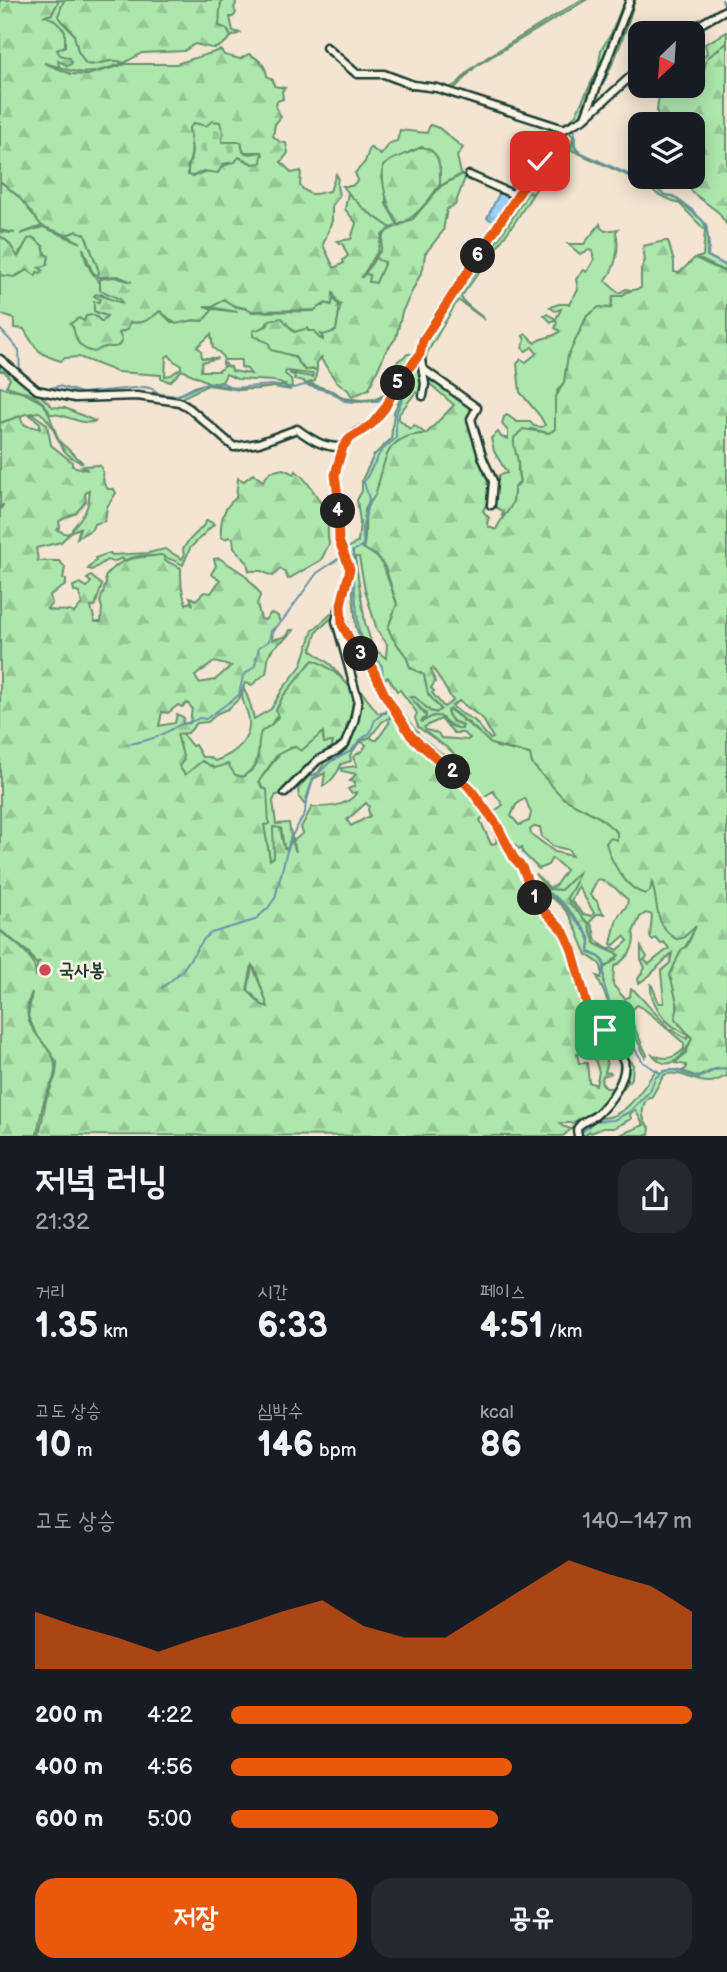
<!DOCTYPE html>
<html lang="ko">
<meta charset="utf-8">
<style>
body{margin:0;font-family:"Balsamiq Sans","Poor Story",sans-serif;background:#242831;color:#f1f3f6;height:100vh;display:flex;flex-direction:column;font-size:26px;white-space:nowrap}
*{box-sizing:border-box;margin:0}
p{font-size:23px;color:#9ea1a6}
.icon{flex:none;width:38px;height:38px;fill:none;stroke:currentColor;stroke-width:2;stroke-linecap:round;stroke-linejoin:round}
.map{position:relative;height:1136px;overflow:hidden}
.panel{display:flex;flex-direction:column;background:#171b24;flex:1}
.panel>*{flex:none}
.needle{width:46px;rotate:205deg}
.fabs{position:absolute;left:628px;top:21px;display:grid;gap:14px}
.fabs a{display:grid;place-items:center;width:77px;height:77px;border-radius:14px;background:#171b24;box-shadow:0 4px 18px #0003;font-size:35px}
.pin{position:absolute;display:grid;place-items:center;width:60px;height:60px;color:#fff;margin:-30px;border-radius:14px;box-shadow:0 4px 10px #0006}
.km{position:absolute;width:35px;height:35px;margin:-18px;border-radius:50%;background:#222;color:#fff;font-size:19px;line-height:35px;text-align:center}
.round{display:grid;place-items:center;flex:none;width:74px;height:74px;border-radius:21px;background:#242831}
.headline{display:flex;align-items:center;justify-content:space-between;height:119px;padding:0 35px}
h1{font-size:38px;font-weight:700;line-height:52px}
.metrics{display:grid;grid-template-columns:repeat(3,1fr);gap:10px;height:119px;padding:7px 35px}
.metrics div{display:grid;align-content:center}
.metrics b{font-size:35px;font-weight:700}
.metrics small{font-size:19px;font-weight:400}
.metrics p{font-size:19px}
.chart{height:196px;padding:14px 35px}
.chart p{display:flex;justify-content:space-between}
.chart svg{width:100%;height:126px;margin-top:7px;fill:#ea580c;opacity:.7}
.button{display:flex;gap:14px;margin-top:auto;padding:14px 35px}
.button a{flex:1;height:80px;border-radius:21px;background:#ea580c;color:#fff;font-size:28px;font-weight:700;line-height:80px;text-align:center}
.button a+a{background:#242831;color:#f1f3f6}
ul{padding:0 35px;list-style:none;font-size:23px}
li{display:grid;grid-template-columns:112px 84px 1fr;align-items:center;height:52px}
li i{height:18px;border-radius:9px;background:#ea580c}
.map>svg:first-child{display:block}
</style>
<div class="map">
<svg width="727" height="1136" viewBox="0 0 727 1136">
<defs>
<pattern id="forest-firs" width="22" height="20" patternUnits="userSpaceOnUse" patternTransform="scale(1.75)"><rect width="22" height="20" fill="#aee7ac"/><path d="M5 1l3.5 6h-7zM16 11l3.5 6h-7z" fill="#95c795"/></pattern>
<pattern id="cemetery-stones" width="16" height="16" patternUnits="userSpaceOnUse" patternTransform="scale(1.75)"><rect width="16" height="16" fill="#aee7ac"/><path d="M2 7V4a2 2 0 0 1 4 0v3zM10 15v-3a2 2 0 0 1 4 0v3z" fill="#95c795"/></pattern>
<pattern id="water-ripples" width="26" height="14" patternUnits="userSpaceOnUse" patternTransform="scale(1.75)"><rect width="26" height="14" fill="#9dcdf9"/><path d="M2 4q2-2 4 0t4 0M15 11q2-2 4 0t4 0" fill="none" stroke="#7fa8ca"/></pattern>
</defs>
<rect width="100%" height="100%" fill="#f4e5d2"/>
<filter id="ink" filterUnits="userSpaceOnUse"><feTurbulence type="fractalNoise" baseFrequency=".0143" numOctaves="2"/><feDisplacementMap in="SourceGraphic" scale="14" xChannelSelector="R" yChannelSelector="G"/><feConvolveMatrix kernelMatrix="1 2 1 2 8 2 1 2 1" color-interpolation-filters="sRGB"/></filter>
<g filter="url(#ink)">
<g fill="#aee7ac" stroke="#669270" stroke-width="2" fill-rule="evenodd">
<path d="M59 0H64L60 20 74 34 78 51 86 64C100 67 111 56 124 63 96 71 88 78 59 67L58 60 68 66 56 50 65 46V31L45 17 52 14Z"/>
<path d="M222 0H235L236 4 234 8 236 13 233 17H230L233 31 240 33 231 37 228 30 219 26C218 18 219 7 222 0Z"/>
<path d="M581 0H586L476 66 453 90 449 88 457 84 471 69 486 58Z"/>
<path d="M631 0H635C625 35 612 70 593 102L595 106 593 108 590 105 620 35Z"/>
<path d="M622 6C613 39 598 70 585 103 583 107 582 114 579 118 574 123 565 126 559 126L572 119 576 114 598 69 601 50 611 34Z"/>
<path d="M727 32V43L708 58 704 69 693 74V66L707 53 705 44Z"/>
<path d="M430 125 439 128 463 148 457 156 461 174 440 186V167L422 147 391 160 382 177 386 187V204L398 225 391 228 358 205 343 186H352L358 180 355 173 365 162 370 147 381 155 390 143 397 141 400 130 427 133Z"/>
<path d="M574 126 575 149 589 158 649 184 665 195 673 196 702 220C710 230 707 245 707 256L725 265 727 272 697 258 703 256 705 230 680 204 657 194 647 185 631 177 571 150 573 136 568 131Z"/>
<path d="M559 146 562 148 515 222 461 297C466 308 478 311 485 320L458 300 427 353 425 366 423 353 427 342 510 222 528 192 532 194 528 191Z"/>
<path d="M0 181 19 197 42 226 20 234 43 227 81 243 66 235 77 231 85 234 99 271 98 277 92 271 83 248C85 269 102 290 121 299L122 303 119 304 101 294 98 313 107 316 102 322 94 315 85 322 71 324C81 338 69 339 89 351L106 347 119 336V333L128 329 130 322C144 325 149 318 160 311L172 323C182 323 192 319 202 321L213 309 238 312 204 306H212L225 299C234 311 244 305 252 312L314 311 320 305 323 306 326 303 330 305 333 293 334 300 339 305 338 307 340 306 336 331 326 336 321 334 322 339H319L315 331 295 332 290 327 268 322 265 327V341L269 343 271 350C285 353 296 354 302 368L311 370 317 369 315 381 305 384 304 381 294 379 295 376 289 373 312 377 313 374 286 371 285 374 291 379 292 387H285L291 390 273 387 240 390 208 385 183 397 184 401 221 430 232 443 189 407 152 397 153 392C185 404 185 384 209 384 219 384 226 387 236 388 250 391 272 388 285 385L274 381 237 379 226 374 222 382 210 383 182 370 170 382 161 378V375L117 372 79 357 65 358 61 361C38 355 35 348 24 329L14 328V319L0 314V275L17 276 27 270 37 272 45 254 43 246 33 238 20 251 18 257 8 242 0 236V232L15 233 0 230ZM211 334 213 348 221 354 224 360H241V367L247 369 251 374 232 371 231 367 225 366 226 364 223 362V367L219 371H201L202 362 218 358H202L201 350 197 347ZM169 355 174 361 181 365V368L171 375 165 376 166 357Z"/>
<path d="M522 189 525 190 480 262 454 296 439 322 427 338Z"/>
<path d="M600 224 601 228 605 231 618 229 616 232C620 248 616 268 605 281L619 293 626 289 635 291C626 292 619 297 612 302L611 308 587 316 568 356 564 382 557 391 555 429 549 433 531 429C524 446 513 463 520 481L514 489C514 502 514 510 502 516L503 511 493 506 499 475 507 473 494 451 491 438 498 432 501 437 508 439V431L502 424 504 417 507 415 517 422H530L534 426 542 427 545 425 540 416 520 392 517 364 521 359 526 362 537 353 532 347 526 351 522 348 525 340 523 336 526 334 535 343C542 335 552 340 560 331L555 328 557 323 554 320 551 322 544 315 547 314 556 319 561 309 555 311 550 307 559 304H569L578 290 576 279 584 270 587 272 594 260 592 251 589 250 580 254 568 244H584Z"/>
<path d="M376 257 386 261 376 283 368 282 370 275 365 274Z"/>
<path d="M408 354H415L399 372 389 393 376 401 346 400 330 391 307 385 312 384 335 392 343 398 362 400 376 399 386 394 395 378 388 376 398 361Z"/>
<path d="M0 361 45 392 42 397 53 407 65 408 95 421C83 427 65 413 50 414 43 396 23 391 6 386L10 379 4 371H0Z"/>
<path d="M417 364 422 370V396L416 392 399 414V419L410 429 414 425 426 434C384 435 386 460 376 493 373 501 366 502 365 510 363 521 366 539 362 547L381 560 397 604 390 622 392 637 406 656 410 667 424 674 434 702 441 709 440 713 430 711 414 702 427 717 440 716 451 726 463 725 452 721 447 712 449 709 497 747 530 754 563 798 599 817 617 832V868L630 884 651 880C662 903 651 922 676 939L683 937 697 925 670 975 676 994 679 1024 688 1031 692 1038C685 1055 669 1075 653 1055 666 1060 674 1059 684 1049V1043C672 1034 648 1009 637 1005L628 1014 647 1055 645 1057C637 1038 626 1017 611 1004L612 1011 597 976 601 978C605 963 597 962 587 955 576 931 571 903 542 894L541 897 565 927 576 952 590 1000 633 1065 632 1077 600 1118C626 1119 642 1089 656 1070L660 1073C674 1066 685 1073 699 1078L717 1069H727V1076C721 1078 716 1082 710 1082 694 1083 681 1069 664 1075L651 1098 649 1097C640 1105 641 1121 650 1128L649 1135H619L644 1125 635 1110 630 1114 631 1119 614 1128H603L591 1133 589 1131 586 1135H579L578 1129 594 1117 626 1075 616 1046 587 999 574 952 564 928 540 903 526 871 541 889 546 891 544 893C559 898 587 927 590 942 590 946 589 949 589 953L600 957 605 967 617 959 616 952 595 944 588 923 570 904 567 897 575 884 577 874 561 890 548 889 535 874 550 888 555 886 566 870 552 858 548 865 539 869 523 853 522 847 519 849 515 845 512 851C497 821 473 794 451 769 429 745 397 727 389 695 373 678 338 624 344 600L346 624 364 649 356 627 352 582 346 556 350 554 354 573 353 553 345 555 343 551 358 542 360 522 357 500 362 491V480L374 455 391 439 394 412 402 395 396 392 403 377 405 392V375ZM355 557H359L365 590 377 630 387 644 386 658 373 648 365 623ZM388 677 397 691 400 690 417 713 415 718 418 727 449 749 472 772 465 773 420 736 387 691 384 679ZM441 719 454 733H463L470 738 468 740 441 738 438 733 426 730 424 727ZM493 791 503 805 493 812 482 798ZM525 798 531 813 529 821 519 825 511 816 516 805ZM534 827H540L542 837 553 846 569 850 572 856 555 852 531 834 530 830ZM600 879 615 888 628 900C627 908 624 909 619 915 615 921 613 936 611 944L614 945 624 936 628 941 618 950 612 947 608 949C587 935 600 940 590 922L597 914H604L599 908 597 901 590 895 597 880ZM578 886 594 913 592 916 583 914 571 901ZM646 913 652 915 650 937 652 940 656 938 661 944 664 942 669 948 649 964 644 960 647 957 641 947V959L645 968 638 979 639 983 649 976 672 953 670 963 661 971 664 1003H659L651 983C649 1000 663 1022 679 1030 682 1032 686 1033 689 1035L687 1039 669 1028 634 990 631 989 630 996 625 999 613 985 614 967C627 958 637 948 633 932L640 917Z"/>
<path d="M0 387 24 393 42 403 47 409 59 441 83 463C53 454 60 425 39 412L26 414 0 423Z"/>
<path d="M207 520 214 524 190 548 183 565C167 555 140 552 124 561L122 558 113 562 107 560 92 570 88 569 96 560 95 558 110 553 112 555 148 553 165 549 182 559 184 556 183 549C189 537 201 532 207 520Z"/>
<path d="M339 607 337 613 317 631 311 650 331 665 342 678 341 680 317 661 310 663 269 728 264 729 255 766 243 777C220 772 210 758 185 775L179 766 181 749 177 734 184 733V736L192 746 195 745 202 757H209L215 761C235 754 254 739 248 715 245 705 240 698 243 687 248 697 252 708 254 719L271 709 282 690 301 666 313 630Z"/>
<path d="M340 619 342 625 366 659 384 698 379 692 376 681 368 671 346 654 338 622Z"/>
<path d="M356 690 361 691 378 713H386L391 706 390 717 382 722 368 740 359 743 350 755 351 761 341 764C339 771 330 784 323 786L325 773 313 779 306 804H304L299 797 298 789 308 777 318 773 325 762 345 748 351 732Z"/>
<path d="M323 732V739L334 741 331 750 283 794 276 795 273 801 276 824 289 823 291 836 288 849 284 848 281 828 274 858 270 860 264 825 267 790 262 788 259 781 281 752 309 742Z"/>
<path d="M252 965 269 1006 268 1007 262 1005 248 990Z"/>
</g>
<g fill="url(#forest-firs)" stroke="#669270" stroke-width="2" fill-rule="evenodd">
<path d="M0 0H59L52 14 45 16 53 19 65 31V46L57 50 60 55 70 58 72 63 68 66 58 60 59 67 44 63 71 74 87 75 126 64H176L221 50 224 55 240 59 249 54C259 59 266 65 267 76L273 80 274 86 285 88 282 91 283 99 277 101 276 107 281 117 275 124 273 136 280 142 286 143 288 153 281 162 292 173 301 171 300 186C313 199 315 193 330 191L336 174 338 177 337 185 339 196 332 206V221L323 245 334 268 344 263 343 260 348 256 343 245 337 241 351 239 356 223 345 209 348 193 366 211 391 228 382 235 378 251 361 278 365 274 370 275 369 282 376 283 385 262 378 260 376 257 381 250 383 237 387 231 413 219 441 186 461 175H466L455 205 447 209 443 231 425 254 423 269 402 312 396 338 386 351 369 389 352 397 348 390 336 381 321 359 322 356 317 363V369L305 370 294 356 271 350 269 343 253 336V331L267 326 270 320 282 318 294 332 308 328V331H314L319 338 323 340V335L336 331 340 306 342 304 339 305 333 293 332 305 326 303 314 310 252 311C243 305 233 309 224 299L214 306H204L213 309 203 321 194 320 176 324 160 311C150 319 144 324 130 322L128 329 119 333 122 340C117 352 111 344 102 348 99 349 97 351 94 352 79 349 76 340 73 327L70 324 79 318 84 321 86 316 94 315 102 322 107 316 94 311V302H99L100 299 94 296 96 294 122 303 120 299 100 290V279L114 277 132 282 118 276 98 277 99 271 85 234 77 231 66 235 42 226 19 197 0 181ZM194 123 223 132 221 142H241L243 152H262L263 155 253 164 238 157 229 164 193 176 187 167C195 153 189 140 194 123Z"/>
<path d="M64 0H222C219 8 220 17 219 26L226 28 231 37C216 52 214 49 195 44L184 51 142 53 124 63C110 56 100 67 86 64L78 51 74 34 58 16Z"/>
<path d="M727 43V225L718 212 693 193 682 177H693V124H658C656 111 657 95 665 86H693V74L704 69 707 58Z"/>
<path d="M422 147C438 150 440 162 440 177 440 181 441 184 438 187 429 201 414 219 398 225 388 207 381 187 383 166L391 160Z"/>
<path d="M0 236 8 242 18 257 28 239 34 238 43 246 45 254 49 256 47 265 39 268 43 270 41 273 37 272 36 276 27 270 14 277 0 275Z"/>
<path d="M665 241H668L674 262V272L679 273 695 258 727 273V1068L715 1069 698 1077 682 1071 686 1069V1065L675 1063 686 1053 692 1038 675 1019 678 1006 670 975 681 950 687 946 696 926 683 938 676 939C653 924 659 905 652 882L650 891 646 894C626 890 611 862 606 843L610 838 617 840V832L599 817 563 798 532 764 530 754 491 744 470 724 450 709 447 712C451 721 454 723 463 725L462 729 451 726 440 716H433L422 722 421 721 426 717V714L410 697H415L430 711 436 713 441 709 428 694 424 675 410 667 406 656 392 637 388 628 397 604 385 567 377 556 363 548C367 540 364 522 366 511 367 503 374 500 376 492 386 460 384 435 426 434L454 405 430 384 426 372 474 408 471 414C480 444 500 481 483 511L489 518 487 523 489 527 496 530C503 512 515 511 514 489L520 482C518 474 519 470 518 462 517 453 513 449 514 438L523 429 549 433 555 429V399L564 382 568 356 587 316 599 307 611 308 613 296H623L626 292 641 288V269L645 260 643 246ZM433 668 453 701 444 707 432 693 434 691 431 688 435 682 431 669ZM459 701 483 719 493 738 490 739 474 720 462 714 452 706Z"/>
<path d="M30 415H34L47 424 51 445 72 462V466L88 470 82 466 99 465 102 468 104 484 108 489H114L116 493 107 507 105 521 94 524 92 529 77 538 80 528 72 531V529C83 516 91 507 89 490L85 494 86 501 76 513 59 521 60 527 57 530 67 534 71 532 61 542 36 548 38 561H59L65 567 63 579H66V585L50 595 52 604 47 609C56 613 66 608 74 613L82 603 79 593 74 591 73 586 80 583 87 587 91 582 87 579 91 576 102 585 95 606 91 607 95 622H101L102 608 100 602 106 583 105 577C122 555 136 559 160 555L164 556V560L181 568C181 581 181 591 186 604L190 602 193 605 190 597 196 600 204 592 211 593 220 580 211 574 216 566 214 559 219 558 245 575 259 592 260 596 257 604 261 619 265 620 271 613 278 616 280 623 273 631 272 640 287 636 290 630H294C288 640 274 643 269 655 267 661 268 667 266 673L252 685 245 683 239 699 228 709 218 713 208 722 197 723 188 733 177 734 184 760 179 766 185 775 202 761 215 768 228 764 235 775 243 777C246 774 250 772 253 769 262 759 256 743 261 732 269 725 270 728 278 717L276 710 283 696 313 660C329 666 352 684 357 700L346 727 349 732 339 748 331 750 333 742 324 743 323 732 301 751 294 746 277 755 259 781 262 788 267 790 269 824 264 825 270 860 274 857 273 827 280 828 284 848 288 849 292 837 296 852 292 842 303 833 301 827 312 807C328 807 348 807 357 792L351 793 348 789 355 786V782L350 781 356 774 342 771 341 768 357 766 353 757 363 750 366 745 361 741 370 737 374 740H377L389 723 392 707 411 736 469 788 521 867 529 886 567 941 584 999 604 1029 599 1031 594 1022 588 1024 597 1046 591 1039 589 1043H578L580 1053 577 1054 579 1063H587L589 1082 596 1085 599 1072 594 1056 604 1053 607 1065 605 1072 612 1073 603 1076 601 1082 606 1088H612L613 1092 598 1111 586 1120 583 1117 572 1123H560L562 1126 571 1129 563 1136 39 1135 46 1100 56 1075 57 1062 35 1032 28 1016 32 992C14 1032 54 1041 55 1066 56 1078 49 1087 45 1098 41 1110 39 1123 37 1135H0V931C17 945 35 954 36 977L37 965 40 961 36 964 29 953 0 930V510L4 504 0 507V423L21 416C21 429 32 425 40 429V423ZM214 662 231 666 215 680 199 683 195 676ZM187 703 192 708 190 723 182 724 184 718 177 714 175 723 159 726 162 712 168 713 178 705 182 707ZM366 803 369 806 368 809 370 816 351 826 347 820ZM484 816C492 822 498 833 496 843L491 844 480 820ZM252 965 255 969 268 1007 262 1005 247 990Z"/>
<path d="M283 469 294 474 296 471C307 479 327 509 328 523 328 531 327 536 329 544L321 560 288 579 285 572 280 569 273 576 261 571H249L247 562 234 548 233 538 229 537 225 539 221 537C220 522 223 507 236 498L238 478 244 481 253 474 263 481 270 472Z"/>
<path d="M578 873 575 884 567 898 570 904 588 923 595 944 619 955 606 967 600 957 589 952C589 949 591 945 590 942 587 927 560 898 547 892L548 889 561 890Z"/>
</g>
<path fill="url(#cemetery-stones)" stroke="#669270" stroke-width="2" d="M212 121 220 122 223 132 222 142H241L243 152 249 154 262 152 261 163 253 164 239 157 235 162 223 164 218 173 203 171 193 176 188 175C187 166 191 161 192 152 192 144 189 136 189 128L194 123 206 126Z"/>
<g fill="url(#water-ripples)" stroke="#6b93aa" stroke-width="2">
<path d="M522 165 530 169 516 191 510 188Z"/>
<path d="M500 192 512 199 495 222 487 218Z"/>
</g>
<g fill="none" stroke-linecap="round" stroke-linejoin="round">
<g stroke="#6b93aa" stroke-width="2">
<path d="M722 0 724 4 727 2"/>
<path d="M620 18 626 0"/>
<path d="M607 51 614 33"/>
<path d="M579 119 591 92"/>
<path d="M575 127 574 146 582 153 649 184 665 195 673 196 691 209 706 224 709 245 708 256 727 266"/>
<path d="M0 329 19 350 20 373"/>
<path d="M425 342C475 274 518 199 568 130"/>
<path d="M396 380 414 357"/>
<path d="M47 389 59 386 82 393 145 387 153 389 160 394 177 396 206 383H223L233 388 272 385 293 388 305 385 331 392 344 401 355 402 378 401 389 394"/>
<path d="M351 553 359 631 368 650 382 666 383 677 388 695"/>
<path d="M346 555 364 545 362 529 369 499 364 482 381 451 396 438V414L405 392 404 379"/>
<path d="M126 744C147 742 161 736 177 726 184 722 192 723 199 718L206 719 239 695 243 676 255 666 259 647 269 641 271 631 283 620 317 573 341 557"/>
<path d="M534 884H537L543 892 556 897 567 909 584 930 590 939 589 953 600 957 604 962V984L612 1011 633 1046 643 1062 660 1073"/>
<path d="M162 988 181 972 204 939 211 933 255 920 268 908 275 898 290 839 305 813 306 799 313 779 330 762 351 751 360 740 370 733 375 720 390 707"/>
<path d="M581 1133 595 1121 614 1120 629 1112 650 1091 655 1078 664 1071 675 1070 698 1078 714 1070 727 1069"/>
</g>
<defs>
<g id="minor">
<path d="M685 33 727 9"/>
<path d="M326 47 357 74H384L413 85 437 88 564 129"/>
<path d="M585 117 630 0"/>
<path d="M469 175 517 196"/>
<path d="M420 354 425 384 423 396"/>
<path d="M0 359 37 390 75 398 137 396 179 402 189 408 234 447 259 443 297 429C312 440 324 448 343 447"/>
<path d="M423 369 477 408 471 419 483 459 493 481 491 505"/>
<path d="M340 612 346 634 355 648 370 663 385 695 411 736 469 787 501 831 514 858 522 867 537 903 563 932 572 950 587 1005 624 1061C628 1079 608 1105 595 1116 590 1119 584 1121 580 1125 576 1129 577 1130 578 1136"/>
<path d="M285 793 318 760 338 750 345 744 354 722 358 700 336 621 350 569 339 541 338 497 335 475 343 447 357 432 372 424 385 408 399 381 420 354 423 339 533 170 564 129 585 118 640 68"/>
</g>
</defs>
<use href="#minor" stroke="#1f3d34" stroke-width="11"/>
<use href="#minor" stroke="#fcf5e5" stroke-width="6"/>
</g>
</g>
<g fill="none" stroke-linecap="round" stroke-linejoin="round" filter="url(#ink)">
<defs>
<path id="route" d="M540 161 423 340 420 354 399 381 385 408 372 424 349 439 343 447 337 467 335 475 338 497 339 541 350 569 341 604 342 625 355 648 370 663 385 695 411 736 469 787 497 825 514 858 522 867 537 903 564 932 572 950 587 1005 605 1030"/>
</defs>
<use href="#route" stroke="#fff" stroke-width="14"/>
<use href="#route" stroke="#ea580c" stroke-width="9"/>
</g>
<circle fill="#d1495b" stroke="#fcf5e5" stroke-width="2.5" cx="45" cy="970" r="7"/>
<g text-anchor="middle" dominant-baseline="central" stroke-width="5" stroke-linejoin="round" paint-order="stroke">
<g font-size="19" font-weight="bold" fill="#1f3d34" stroke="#fcf5e5" text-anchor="start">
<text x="59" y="970">국사봉</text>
</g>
</g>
</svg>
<div class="fabs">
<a><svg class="needle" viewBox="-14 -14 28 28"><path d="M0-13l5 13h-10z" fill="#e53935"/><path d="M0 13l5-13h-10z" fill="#9ea1a6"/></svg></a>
<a><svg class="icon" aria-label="layers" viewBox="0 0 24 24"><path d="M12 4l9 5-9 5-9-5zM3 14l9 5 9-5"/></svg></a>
</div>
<div class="pin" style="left:605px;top:1030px;background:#1e9e55"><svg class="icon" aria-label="arrive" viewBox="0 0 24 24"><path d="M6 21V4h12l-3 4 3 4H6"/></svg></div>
<div class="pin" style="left:540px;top:161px;background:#d93025"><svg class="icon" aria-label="check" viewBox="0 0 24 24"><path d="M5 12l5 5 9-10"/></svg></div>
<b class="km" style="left:535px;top:898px">1</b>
<b class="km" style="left:453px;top:772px">2</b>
<b class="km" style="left:361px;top:654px">3</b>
<b class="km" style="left:338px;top:511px">4</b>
<b class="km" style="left:398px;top:383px">5</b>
<b class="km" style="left:478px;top:256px">6</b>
</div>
<section class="panel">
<div class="headline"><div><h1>저녁 러닝</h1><p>21:32</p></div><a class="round"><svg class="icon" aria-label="share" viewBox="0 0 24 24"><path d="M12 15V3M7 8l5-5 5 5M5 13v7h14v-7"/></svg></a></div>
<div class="metrics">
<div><p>거리</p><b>1.35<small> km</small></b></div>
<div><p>시간</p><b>6:33</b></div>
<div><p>페이스</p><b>4:51<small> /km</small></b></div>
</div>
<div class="metrics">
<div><p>고도 상승</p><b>10<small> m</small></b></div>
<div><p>심박수</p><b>146<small> bpm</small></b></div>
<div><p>kcal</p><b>86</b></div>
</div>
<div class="chart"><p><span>고도 상승</span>140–147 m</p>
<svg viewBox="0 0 160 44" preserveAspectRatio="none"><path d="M0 44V24L10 29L20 33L30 38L40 33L50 29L60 24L70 20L80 29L90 33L100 33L110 24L120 15L130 6L140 11L150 15L160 24V44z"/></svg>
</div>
<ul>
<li><b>200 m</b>4:22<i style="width:100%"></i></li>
<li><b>400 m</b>4:56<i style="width:61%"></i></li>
<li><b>600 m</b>5:00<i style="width:58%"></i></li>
</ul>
<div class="button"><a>저장</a><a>공유</a></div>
</section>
